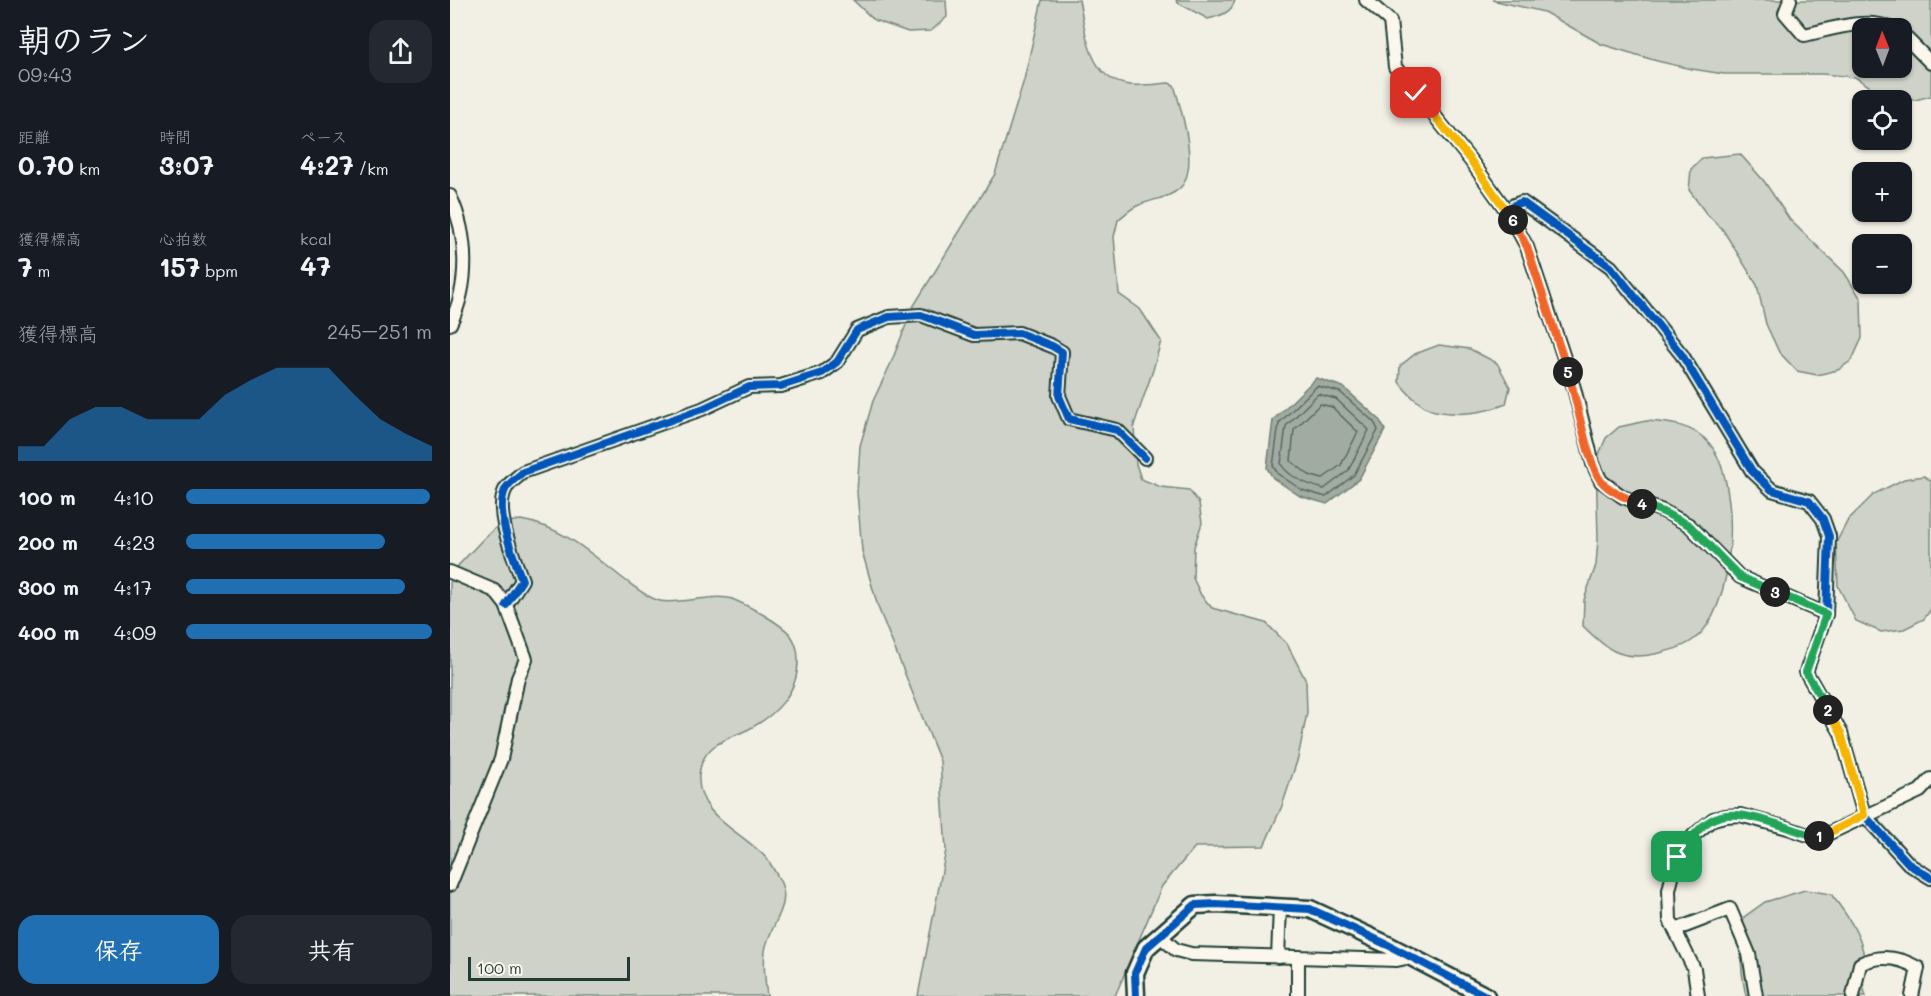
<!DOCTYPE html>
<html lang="ja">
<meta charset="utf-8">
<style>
body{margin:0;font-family:Mali,"Klee One",sans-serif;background:#242831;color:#f1f3f6;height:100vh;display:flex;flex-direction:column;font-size:22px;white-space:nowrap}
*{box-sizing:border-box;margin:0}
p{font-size:20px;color:#9ea1a6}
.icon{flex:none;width:33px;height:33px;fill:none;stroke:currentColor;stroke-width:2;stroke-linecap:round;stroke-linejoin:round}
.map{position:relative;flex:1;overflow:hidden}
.details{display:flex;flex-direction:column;background:#171b24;width:450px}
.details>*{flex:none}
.needle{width:39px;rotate:359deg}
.fabs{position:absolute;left:1402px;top:18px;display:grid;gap:12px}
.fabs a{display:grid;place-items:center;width:60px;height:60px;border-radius:12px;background:#171b24;box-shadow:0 2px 4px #0004;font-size:30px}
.scale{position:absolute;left:18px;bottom:15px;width:162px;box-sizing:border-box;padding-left:6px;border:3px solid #1f3d34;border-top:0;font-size:16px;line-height:21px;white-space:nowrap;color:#1f3d34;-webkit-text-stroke:4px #fbf7ec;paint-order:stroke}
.pin{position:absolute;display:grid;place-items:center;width:51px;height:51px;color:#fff;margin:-26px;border-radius:12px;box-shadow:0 3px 9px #0006}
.km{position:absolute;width:30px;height:30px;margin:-15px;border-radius:50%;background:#222;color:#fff;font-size:16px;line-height:30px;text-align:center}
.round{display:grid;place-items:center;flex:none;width:63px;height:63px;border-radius:18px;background:#242831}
.head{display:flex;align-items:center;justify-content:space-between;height:102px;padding:0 18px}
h1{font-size:33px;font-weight:700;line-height:45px}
.figures{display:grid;grid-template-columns:repeat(3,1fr);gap:9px;height:102px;padding:6px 18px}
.figures div{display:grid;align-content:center}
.figures b{font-size:26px;font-weight:700}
.figures small{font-size:16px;font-weight:400}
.figures p{font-size:16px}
.chart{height:168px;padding:12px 18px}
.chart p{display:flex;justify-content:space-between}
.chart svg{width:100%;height:108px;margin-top:6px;fill:#1f6fb2;opacity:.7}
.primary-button{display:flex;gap:12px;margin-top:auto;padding:12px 18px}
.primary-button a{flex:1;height:69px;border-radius:18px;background:#1f6fb2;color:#fff;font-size:24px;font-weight:700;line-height:69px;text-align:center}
.primary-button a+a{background:#242831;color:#f1f3f6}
ul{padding:0 18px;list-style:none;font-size:20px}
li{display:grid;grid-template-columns:96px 72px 1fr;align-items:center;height:45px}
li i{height:15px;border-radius:8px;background:#1f6fb2}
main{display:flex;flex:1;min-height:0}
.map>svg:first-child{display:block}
</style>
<main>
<section class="details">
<div class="head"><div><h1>朝のラン</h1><p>09:43</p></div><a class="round"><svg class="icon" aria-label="share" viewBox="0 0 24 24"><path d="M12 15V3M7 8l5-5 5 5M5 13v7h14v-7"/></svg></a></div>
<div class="figures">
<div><p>距離</p><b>0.70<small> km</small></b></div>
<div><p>時間</p><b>3:07</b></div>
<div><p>ペース</p><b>4:27<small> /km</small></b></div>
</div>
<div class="figures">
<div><p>獲得標高</p><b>7<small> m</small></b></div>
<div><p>心拍数</p><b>157<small> bpm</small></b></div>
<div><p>kcal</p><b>47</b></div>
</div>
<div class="chart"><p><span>獲得標高</span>245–251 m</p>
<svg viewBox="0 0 160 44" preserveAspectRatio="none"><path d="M0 44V38L10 38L20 27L30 22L40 22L50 27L60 27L70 27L80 17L90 11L100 6L110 6L120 6L130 17L140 27L150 33L160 38V44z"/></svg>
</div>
<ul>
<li><b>100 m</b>4:10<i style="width:99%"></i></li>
<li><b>200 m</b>4:23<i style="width:81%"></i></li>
<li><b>300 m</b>4:17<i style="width:89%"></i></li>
<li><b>400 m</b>4:09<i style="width:100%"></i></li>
</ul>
<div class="primary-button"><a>保存</a><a>共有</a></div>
</section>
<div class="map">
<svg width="1481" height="996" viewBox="0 0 1481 996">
<rect width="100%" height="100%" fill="#f2f0e5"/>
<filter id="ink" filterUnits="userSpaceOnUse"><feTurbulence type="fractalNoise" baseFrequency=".0167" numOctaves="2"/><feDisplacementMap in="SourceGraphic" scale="12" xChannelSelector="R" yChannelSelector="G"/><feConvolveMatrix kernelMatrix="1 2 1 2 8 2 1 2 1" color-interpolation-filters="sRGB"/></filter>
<g filter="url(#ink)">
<g fill="#cfd2c8" stroke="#77887e" stroke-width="1.5" fill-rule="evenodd">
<path d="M403 0H496L497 17 481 31 458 32 424 20Z"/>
<path d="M592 0H629C636 33 639 82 681 85 693 86 707 84 719 83L724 85C731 109 750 168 730 188 719 199 700 199 687 206 680 209 674 215 668 220L664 237 669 294 690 309 711 341 703 370 684 425 686 464 691 479 711 487 739 490 749 503 752 523 744 547 743 578 751 595 762 608 816 623 837 644 856 681 857 713 848 758 832 806 814 846 745 847 712 886 665 996H468L496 850 490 761 428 607 412 551 407 492 410 446 423 401 441 363 463 307 545 174 574 80Z"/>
<path d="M726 0H785C782 13 770 16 758 19L728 3Z"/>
<path d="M1042 0H1481V96L1465 100H1440L1405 77 1372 74H1274L1242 69 1207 61 1151 44 1094 12ZM1413 28H1452V68H1413Z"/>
<path d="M1290 154 1314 181 1340 220 1394 272 1411 299 1412 338 1402 360 1388 370 1367 375 1347 371 1329 352 1316 324 1307 285 1273 230 1255 212 1239 190 1241 169 1252 158Z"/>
<path d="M989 345 1020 349 1047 363 1060 387 1056 404C1034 413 1008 416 985 411 973 409 956 392 949 382L950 366 965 354Z"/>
<path d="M1196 421C1218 422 1244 425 1259 443 1292 482 1287 610 1243 640 1232 648 1218 651 1205 654 1170 661 1156 649 1133 626L1134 600 1146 565 1148 539 1146 461 1156 438 1169 427Z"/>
<path d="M1474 476 1481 481V609L1474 619 1454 629 1431 632 1406 621 1388 586 1386 543 1398 520 1424 494 1454 479Z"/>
<path d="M71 520C114 527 142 555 175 580 185 587 197 598 210 601 229 605 264 593 282 599 299 606 327 621 340 634 345 641 348 651 348 659 349 692 326 715 299 729 276 740 252 744 249 775 246 817 294 832 317 859 322 866 327 875 331 883 342 906 318 928 315 951 313 966 315 981 317 996H0V583L5 569 34 538 51 523Z"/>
<path d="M1355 890 1381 894C1395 912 1412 935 1414 958 1414 971 1411 984 1416 996H1296C1290 969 1289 944 1294 917L1315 902Z"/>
</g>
<path fill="#a2aba1" stroke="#6e7f75" stroke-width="1.5" d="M866 378 893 387 929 419 935 430 909 479 877 504 850 496 823 478 817 468 823 420Z"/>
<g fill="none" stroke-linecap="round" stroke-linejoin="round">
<g stroke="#536960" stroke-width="1.5">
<path d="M867 386 890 392 924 422 928 430 904 475 876 497 852 490 828 474 823 466 829 423Z"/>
<path d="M868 394 886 399 919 430 898 471 874 489C859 485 839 478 831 464L836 426Z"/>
<path d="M870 404 882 407 908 432 891 465 872 479 859 475 841 461 844 430Z"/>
</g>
<defs>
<g id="street">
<path d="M916 0 940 21 945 67 1021 161 1059 214 1077 247 1124 388 1143 464 1151 481 1173 497 1213 511 1239 525 1290 577 1376 614"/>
<path d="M1340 0 1335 13 1354 35C1379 30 1415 17 1440 28"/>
<path d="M1452 34 1481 63"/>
<path d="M0 196C18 235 20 285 0 324"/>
<path d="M1059 214 1064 205 1072 202 1161 267 1232 355 1302 471 1322 490 1359 501 1373 519 1379 536 1376 614 1356 672 1391 733 1414 815 1460 865 1481 878"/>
<path d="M0 572 45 591 56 605 76 659 68 678 51 759 0 885"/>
<path d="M56 605 72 580C64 557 43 511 56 488 60 482 68 477 73 472L252 409 299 387 331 386 372 373 387 362 407 330 439 317 471 315 524 335 569 333 602 346 612 352 609 396 619 419 667 430 695 458"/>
<path d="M1225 930 1280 909 1299 954 1306 996"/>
<path d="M710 936 726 950 741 954 947 960 961 957"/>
<path d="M828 957 830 907"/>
<path d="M848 996V957"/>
<path d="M1248 996 1244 969 1220 920 1219 890 1227 857 1244 835 1263 819 1275 816 1290 815 1338 828 1358 835 1373 836 1470 791 1481 779"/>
<path d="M1403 996 1410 964C1430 954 1449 957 1468 968L1462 996"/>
</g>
<path id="secondary" d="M686 996 685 973 696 948 745 905 766 904 860 909 938 945 1036 996"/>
</defs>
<use href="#street" stroke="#1f3d34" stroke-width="16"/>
<use href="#secondary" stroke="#1f3d34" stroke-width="21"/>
<use href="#street" stroke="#fbf7ec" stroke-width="12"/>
<use href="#secondary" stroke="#fbf7ec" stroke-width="16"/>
<defs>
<g id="cycleway">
<path d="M1059 214 1064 205 1072 202 1161 267 1232 355 1302 471 1322 490 1359 501 1373 519 1379 536 1376 614 1356 672 1391 733 1414 815 1460 865 1481 878"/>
<path d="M56 605 72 580C64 557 43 511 56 488 60 482 68 477 73 472L252 409 299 387 331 386 372 373 387 362 407 330 439 317 471 315 524 335 569 333 602 346 612 352 609 396 619 419 667 430 695 458"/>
<path d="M686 996 685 973 696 948 745 905 766 904 860 909 938 945 1036 996"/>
</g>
</defs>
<use href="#cycleway" stroke="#fbf7ec" stroke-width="11"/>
<use href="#cycleway" stroke="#0057b8" stroke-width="8"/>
</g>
</g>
<g fill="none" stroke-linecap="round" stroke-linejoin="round" filter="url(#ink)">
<defs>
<path id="split-1" d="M1227 857C1237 844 1248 827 1263 819 1283 808 1316 821 1337 827 1348 831 1357 835 1369 836"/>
<path id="split-2" d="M1369 836H1373L1414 815 1391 733 1378 710"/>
<path id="split-3" d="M1325 592 1376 614 1356 672 1378 710"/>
<path id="split-4" d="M1192 504 1213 512 1239 525 1290 577 1325 592"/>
<path id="split-5" d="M1118 372C1126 395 1138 466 1151 481 1161 493 1179 499 1192 504"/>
<path id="split-6" d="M1063 220 1077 247 1118 372"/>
<path id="split-7" d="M966 93 1021 161 1063 220"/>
</defs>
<use href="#split-1" stroke="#fff" stroke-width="12"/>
<use href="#split-2" stroke="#fff" stroke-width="12"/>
<use href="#split-3" stroke="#fff" stroke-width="12"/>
<use href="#split-4" stroke="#fff" stroke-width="12"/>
<use href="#split-5" stroke="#fff" stroke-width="12"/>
<use href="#split-6" stroke="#fff" stroke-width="12"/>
<use href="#split-7" stroke="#fff" stroke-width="12"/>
<use href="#split-1" stroke="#22a559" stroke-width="8"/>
<use href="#split-2" stroke="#f5b400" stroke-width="8"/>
<use href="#split-3" stroke="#22a559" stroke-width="8"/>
<use href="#split-4" stroke="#22a559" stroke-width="8"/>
<use href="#split-5" stroke="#f0652b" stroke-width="8"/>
<use href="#split-6" stroke="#f0652b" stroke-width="8"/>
<use href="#split-7" stroke="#f5b400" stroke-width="8"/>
</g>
</svg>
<div class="fabs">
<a><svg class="needle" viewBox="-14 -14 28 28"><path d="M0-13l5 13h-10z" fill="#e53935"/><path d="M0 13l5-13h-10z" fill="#9ea1a6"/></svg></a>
<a><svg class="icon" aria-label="locate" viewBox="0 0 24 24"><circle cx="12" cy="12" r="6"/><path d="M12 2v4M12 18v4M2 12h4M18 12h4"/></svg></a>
<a>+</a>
<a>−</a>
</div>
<div class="scale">100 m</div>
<div class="pin" style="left:1227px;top:857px;background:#1e9e55"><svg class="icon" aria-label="arrive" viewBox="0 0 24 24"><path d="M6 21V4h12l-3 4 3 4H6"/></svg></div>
<div class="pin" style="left:966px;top:93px;background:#d93025"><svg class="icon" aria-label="check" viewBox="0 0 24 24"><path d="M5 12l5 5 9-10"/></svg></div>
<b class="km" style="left:1369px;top:836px">1</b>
<b class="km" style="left:1378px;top:710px">2</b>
<b class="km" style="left:1325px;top:592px">3</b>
<b class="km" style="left:1192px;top:504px">4</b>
<b class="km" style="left:1118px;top:372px">5</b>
<b class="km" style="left:1063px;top:220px">6</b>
</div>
</main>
